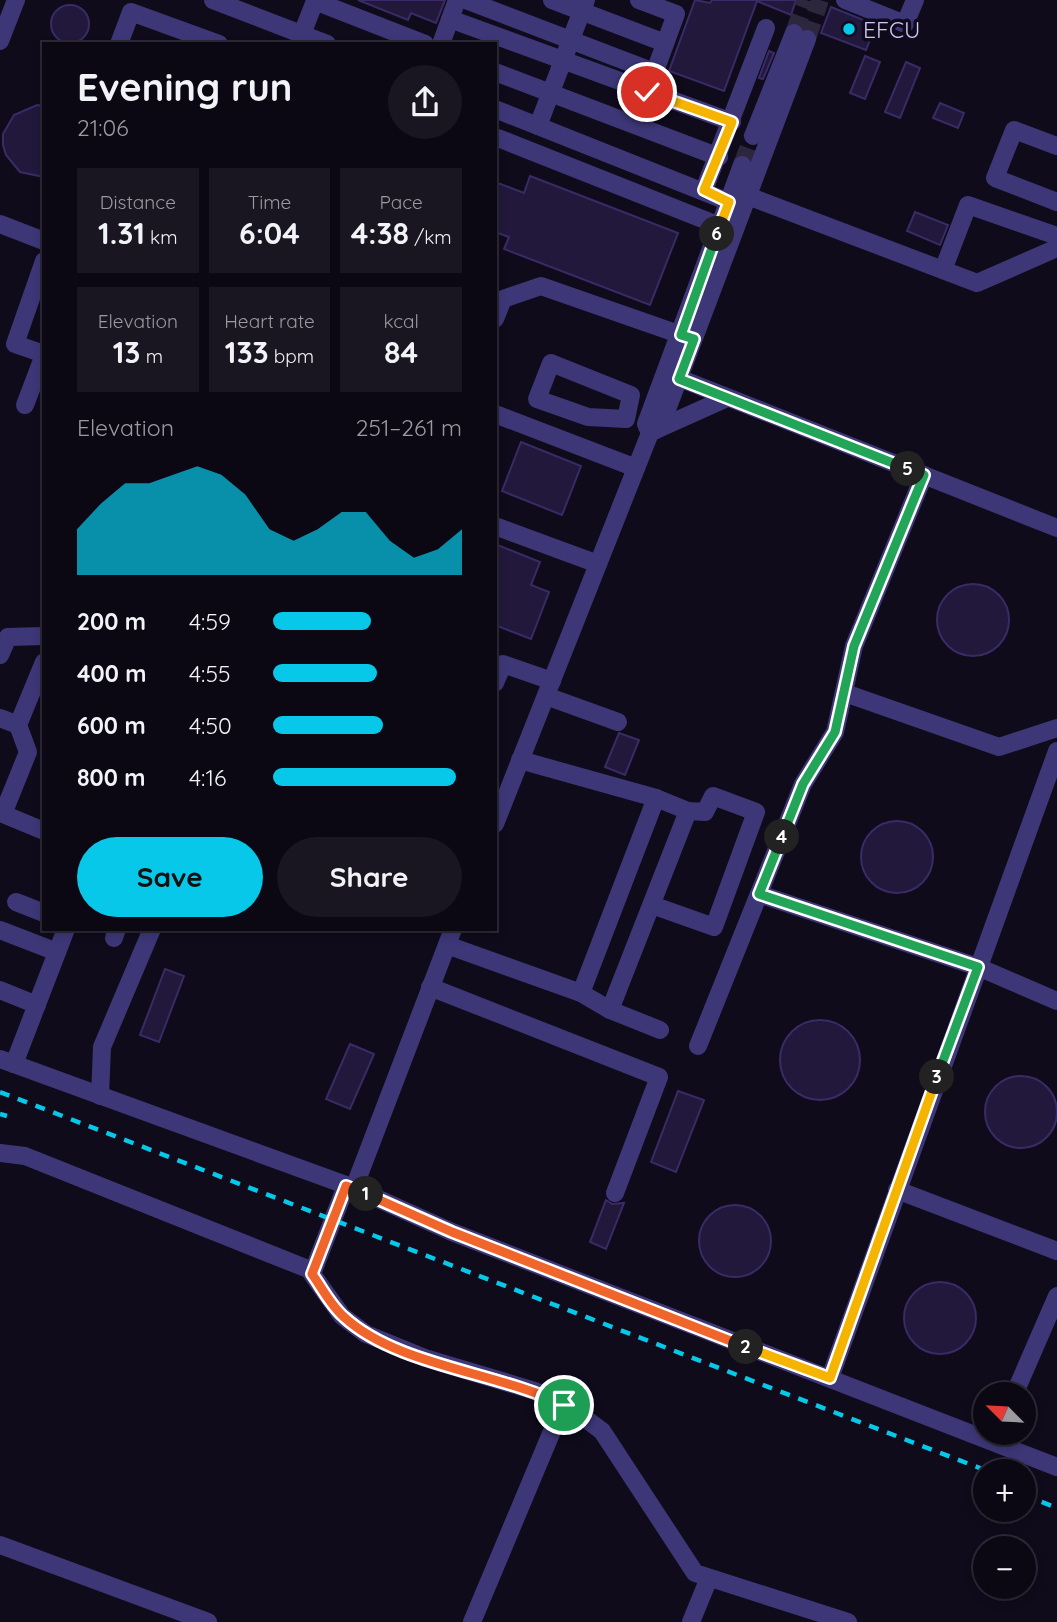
<!DOCTYPE html>
<meta charset="utf-8">
<style>
body{margin:0;font-family:Quicksand,sans-serif;background:#191622;color:#f1f3f6;height:100vh;display:flex;flex-direction:column;font-size:26px;white-space:nowrap}
*{box-sizing:border-box;margin:0}
p{font-size:23px;color:#9a9aa0}
.icon{flex:none;width:38px;height:38px;fill:none;stroke:currentColor;stroke-width:2;stroke-linecap:round;stroke-linejoin:round}
.map{position:relative;flex:1;overflow:hidden}
.sheet{position:absolute;left:42px;top:42px;width:455px;height:889px;display:flex;flex-direction:column;background:#0b0814;border-radius:0px;box-shadow:0 4px 10px #0003,0 0 0 2px #2b2934}
.sheet>*{flex:none}
.needle{width:46px;rotate:294deg}
.tools{position:absolute;left:973px;top:1382px;display:grid;gap:14px}
.tools a{display:grid;place-items:center;width:63px;height:63px;border-radius:50%;background:#0b0814;box-shadow:0 4px 10px #0003,0 0 0 2px #2b2934;font-size:35px}
.pin{position:absolute;display:grid;place-items:center;width:60px;height:60px;color:#fff;margin:-30px;border:4px solid #fff;border-radius:50%;box-shadow:0 2px 7px #0007}
.km{position:absolute;width:35px;height:35px;margin:-18px;border-radius:50%;background:#222;color:#fff;font-size:19px;line-height:35px;text-align:center}
.round{display:grid;place-items:center;flex:none;width:74px;height:74px;border-radius:37px;background:#191622}
.head{display:flex;align-items:center;justify-content:space-between;height:119px;padding:0 35px}
h1{font-size:38px;font-weight:700;line-height:52px}
.stats{display:grid;grid-template-columns:repeat(3,1fr);gap:10px;height:119px;padding:7px 35px}
.stats div{display:grid;align-content:center;border-radius:0px;background:#191622;text-align:center}
.stats b{font-size:30px;font-weight:700}
.stats small{font-size:19px;font-weight:400}
.stats p{font-size:19px}
.chart{height:196px;padding:14px 35px}
.chart p{display:flex;justify-content:space-between}
.chart svg{width:100%;height:126px;margin-top:7px;fill:#07c8e9;opacity:.7}
.cta{display:flex;gap:14px;margin-top:auto;padding:14px 35px}
.cta a{flex:1;height:80px;border-radius:42px;background:#07c8e9;color:#111;font-size:28px;font-weight:700;line-height:80px;text-align:center}
.cta a+a{background:#191622;color:#f1f3f6}
ul{padding:0 35px;list-style:none;font-size:23px}
li{display:grid;grid-template-columns:112px 84px 1fr;align-items:center;height:52px}
li i{height:18px;border-radius:9px;background:#07c8e9}
.map>svg:first-child{display:block}
</style>
<div class="map">
<svg width="1057" height="1622" viewBox="0 0 1057 1622">
<rect width="100%" height="100%" fill="#0f0b1b"/>
<g fill="#21183b" stroke="#392b66" stroke-width="2">
<path d="M358 0H445L436 23 411 13 408 20Z"/>
<path d="M695 0 710 3 712 0H796L791 15 757 1 724 91 669 71Z"/>
<circle cx="70" cy="24" r="19"/>
<path d="M831 7 876 25 866 50 821 33Z"/>
<path d="M769 51 774 53 763 79 759 78Z"/>
<path d="M865 56 880 62 865 99 850 93Z"/>
<path d="M906 62 920 68 900 118 885 112Z"/>
<path d="M940 103 964 113 958 128 933 118Z"/>
<path d="M37 105 44 106V177L20 172 6 155 3 145V134L14 115Z"/>
<path d="M530 176 678 233 650 305 504 249 509 237 495 232V182L524 193Z"/>
<path d="M915 212 948 225 940 245 907 231Z"/>
<path d="M521 442 581 466 562 515 502 491Z"/>
<path d="M495 544 540 562 531 585 549 592 531 639 495 625Z"/>
<circle cx="973" cy="620" r="36"/>
<path d="M619 733 639 740 625 775 605 767Z"/>
<circle cx="897" cy="857" r="36"/>
<path d="M165 969 184 976 159 1042 140 1035Z"/>
<circle cx="820" cy="1060" r="40"/>
<path d="M350 1044 374 1054 350 1109 326 1099Z"/>
<circle cx="1021" cy="1112" r="36"/>
<path d="M678 1091 704 1100 676 1172 651 1162Z"/>
<path d="M606 1200 612 1204 624 1203 606 1249 590 1242Z"/>
<circle cx="735" cy="1241" r="36"/>
<circle cx="940" cy="1318" r="36"/>
</g>
<g fill="none" stroke-linecap="round" stroke-linejoin="round">
<g stroke="#2c273d" stroke-width="18" stroke-dasharray="18 9" stroke-linecap="butt">
<path d="M794 33 806 0"/>
<path d="M807 39 820 0"/>
<path d="M742 165 753 136"/>
</g>
<g stroke="#3d3778" stroke-width="18">
<path d="M213 0 327 44"/>
<path d="M466 0 654 72"/>
<path d="M552 0 665 43"/>
<path d="M639 0 676 14 651 82"/>
<path d="M845 0 905 24 915 0"/>
<path d="M450 19 732 122"/>
<path d="M302 34 315 1 425 44"/>
<path d="M0 41 16 0"/>
<path d="M119 44 131 12 219 44"/>
<path d="M441 44 457 0"/>
<path d="M495 72 719 157"/>
<path d="M495 109 729 202"/>
<path d="M538 126 586 0"/>
<path d="M753 136 794 33"/>
<path d="M498 138 720 226"/>
<path d="M1057 146 1014 130 995 178 1057 202"/>
<path d="M704 190 766 28"/>
<path d="M748 196 977 283 1057 248"/>
<path d="M0 224 44 241"/>
<path d="M44 261 15 344 44 354"/>
<path d="M943 270 968 205 1057 236"/>
<path d="M495 319 503 299 541 286 690 338"/>
<path d="M551 363 631 395 626 419 588 417 537 399Z"/>
<path d="M679 378 1057 528"/>
<path d="M25 405 44 355"/>
<path d="M495 414 636 468"/>
<path d="M660 428 727 398"/>
<path d="M650 433 646 424 742 165"/>
<path d="M495 526 598 564"/>
<path d="M0 655 8 637 44 636"/>
<path d="M44 662 18 725 28 752 3 814 44 831"/>
<path d="M495 683 503 664 552 681"/>
<path d="M845 693 999 747 1057 728"/>
<path d="M546 696 618 722"/>
<path d="M0 718 18 725"/>
<path d="M495 824 650 433 660 428 807 39"/>
<path d="M759 894 978 967 1057 1001"/>
<path d="M16 902 44 913"/>
<path d="M652 905 714 927 756 812 713 796 705 812 688 811"/>
<path d="M0 930 57 952"/>
<path d="M114 938 117 929"/>
<path d="M447 945 581 993 656 798 520 760"/>
<path d="M430 987 659 1077 615 1193"/>
<path d="M0 990 37 1005"/>
<path d="M581 993 610 1010 688 811 656 798"/>
<path d="M610 1010 660 1030"/>
<path d="M698 1046 803 784 835 732 854 646 924 475"/>
<path d="M0 1059 354 1188 453 929"/>
<path d="M14 1064 66 929"/>
<path d="M100 1096 102 1047 152 929"/>
<path d="M0 1153 25 1156 313 1271"/>
<path d="M346 1186 312 1274 342 1316 366 1334 425 1358 535 1391 575 1411 602 1431 695 1573 848 1622"/>
<path d="M354 1188 452 1232 1057 1467"/>
<path d="M897 1190 1057 1251"/>
<path d="M830 1378 1057 751"/>
<path d="M1014 1395 1057 1296"/>
<path d="M0 1545 208 1622"/>
<path d="M472 1622 563 1405"/>
<path d="M691 1622 709 1578"/>
</g>
<g stroke="#07c8e9" stroke-width="4.5" stroke-dasharray="10 9" stroke-linecap="butt">
<path d="M0 1092 990 1472"/>
<path d="M0 1114 7 1116"/>
<path d="M1024 1495 1057 1508"/>
</g>
</g>
<g fill="none" stroke-linecap="round" stroke-linejoin="round">
<defs>
<path id="split-1" d="M366 1194 346 1186 312 1274C322 1288 331 1306 344 1317 397 1366 498 1372 564 1405"/>
<path id="split-2" d="M366 1194 452 1232 746 1347"/>
<path id="split-3" d="M746 1347 830 1378 937 1077"/>
<path id="split-4" d="M782 837 759 894 978 967 937 1077"/>
<path id="split-5" d="M782 837 803 784 835 732 854 646 924 475 908 469"/>
<path id="split-6" d="M717 234 681 335 694 339 679 379 908 469"/>
<path id="split-7" d="M647 92 732 122 704 190 729 202 717 234"/>
</defs>
<use href="#split-1" stroke="#fff" stroke-width="14"/>
<use href="#split-2" stroke="#fff" stroke-width="14"/>
<use href="#split-3" stroke="#fff" stroke-width="14"/>
<use href="#split-4" stroke="#fff" stroke-width="14"/>
<use href="#split-5" stroke="#fff" stroke-width="14"/>
<use href="#split-6" stroke="#fff" stroke-width="14"/>
<use href="#split-7" stroke="#fff" stroke-width="14"/>
<use href="#split-1" stroke="#f0652b" stroke-width="9"/>
<use href="#split-2" stroke="#f0652b" stroke-width="9"/>
<use href="#split-3" stroke="#f5b400" stroke-width="9"/>
<use href="#split-4" stroke="#22a559" stroke-width="9"/>
<use href="#split-5" stroke="#22a559" stroke-width="9"/>
<use href="#split-6" stroke="#22a559" stroke-width="9"/>
<use href="#split-7" stroke="#f5b400" stroke-width="9"/>
</g>
<circle fill="#07c8e9" stroke="#0f0b1b" stroke-width="2.5" cx="849" cy="29" r="7"/>
<g text-anchor="middle" dominant-baseline="central" stroke-width="7" stroke-linejoin="round" paint-order="stroke">
<g font-size="23" fill="#cfc7fd" stroke="#0f0b1b" text-anchor="start">
<text x="863" y="29">EFCU</text>
</g>
</g>
</svg>
<div class="tools">
<a><svg class="needle" viewBox="-14 -14 28 28"><path d="M0-13l5 13h-10z" fill="#e53935"/><path d="M0 13l5-13h-10z" fill="#9a9aa0"/></svg></a>
<a>+</a>
<a>−</a>
</div>
<div class="pin" style="left:564px;top:1405px;background:#1e9e55"><svg class="icon" aria-label="arrive" viewBox="0 0 24 24"><path d="M6 21V4h12l-3 4 3 4H6"/></svg></div>
<div class="pin" style="left:647px;top:92px;background:#d93025"><svg class="icon" aria-label="check" viewBox="0 0 24 24"><path d="M5 12l5 5 9-10"/></svg></div>
<b class="km" style="left:366px;top:1194px">1</b>
<b class="km" style="left:746px;top:1347px">2</b>
<b class="km" style="left:937px;top:1077px">3</b>
<b class="km" style="left:782px;top:837px">4</b>
<b class="km" style="left:908px;top:469px">5</b>
<b class="km" style="left:717px;top:234px">6</b>
<section class="sheet">
<div class="head"><div><h1>Evening run</h1><p>21:06</p></div><a class="round"><svg class="icon" aria-label="share" viewBox="0 0 24 24"><path d="M12 15V3M7 8l5-5 5 5M5 13v7h14v-7"/></svg></a></div>
<div class="stats">
<div><p>Distance</p><b>1.31<small> km</small></b></div>
<div><p>Time</p><b>6:04</b></div>
<div><p>Pace</p><b>4:38<small> /km</small></b></div>
</div>
<div class="stats">
<div><p>Elevation</p><b>13<small> m</small></b></div>
<div><p>Heart rate</p><b>133<small> bpm</small></b></div>
<div><p>kcal</p><b>84</b></div>
</div>
<div class="chart"><p><span>Elevation</span>251–261 m</p>
<svg viewBox="0 0 160 44" preserveAspectRatio="none"><path d="M0 44V28L10 19L20 12L30 12L40 9L50 6L60 9L70 16L80 28L90 32L100 28L110 22L120 22L130 32L140 38L150 35L160 28V44z"/></svg>
</div>
<ul>
<li><b>200 m</b>4:59<i style="width:52%"></i></li>
<li><b>400 m</b>4:55<i style="width:55%"></i></li>
<li><b>600 m</b>4:50<i style="width:58%"></i></li>
<li><b>800 m</b>4:16<i style="width:97%"></i></li>
</ul>
<div class="cta"><a>Save</a><a>Share</a></div>
</section>
</div>
